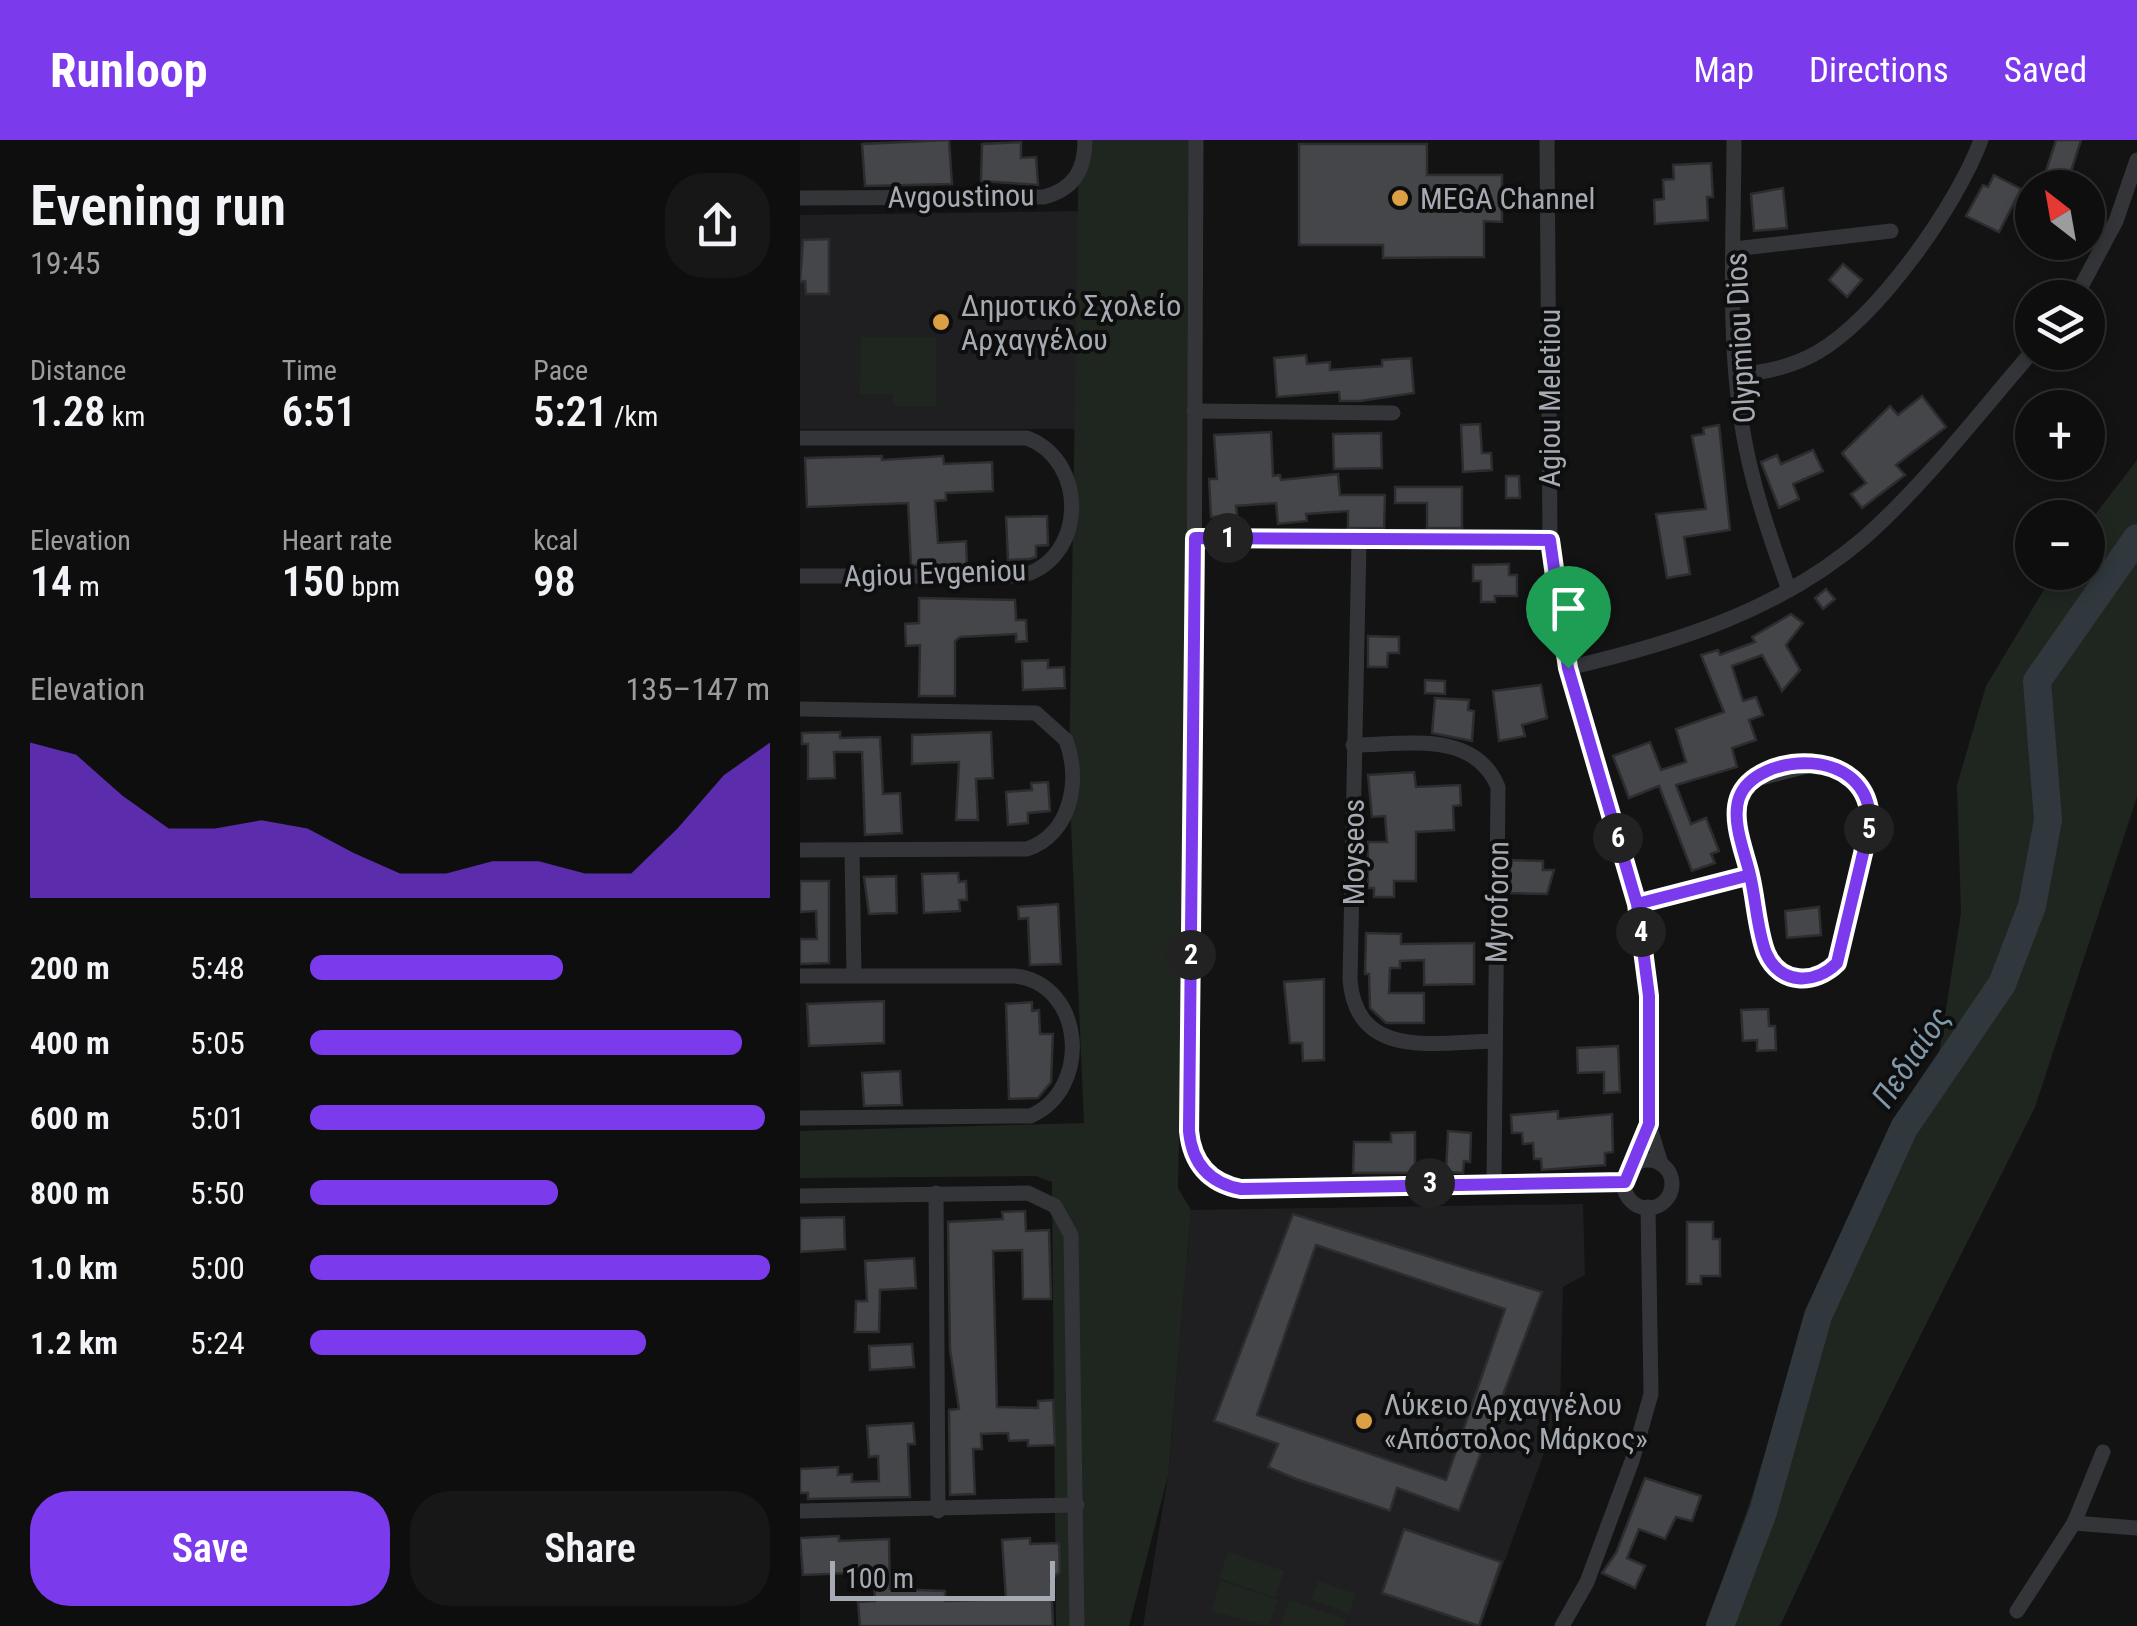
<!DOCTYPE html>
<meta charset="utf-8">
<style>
body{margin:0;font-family:"Roboto Condensed",sans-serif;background:#171718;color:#f1f3f6;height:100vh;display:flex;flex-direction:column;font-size:38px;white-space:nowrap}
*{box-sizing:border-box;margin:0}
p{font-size:32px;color:#9b9c9e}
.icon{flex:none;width:55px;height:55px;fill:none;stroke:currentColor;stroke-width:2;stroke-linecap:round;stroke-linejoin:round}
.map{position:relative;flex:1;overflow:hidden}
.side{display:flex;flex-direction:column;background:#0e0e0f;width:800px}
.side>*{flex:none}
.needle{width:65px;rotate:329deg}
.tools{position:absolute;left:1215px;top:30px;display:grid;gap:20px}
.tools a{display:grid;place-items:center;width:90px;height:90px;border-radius:50%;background:#0e0e0f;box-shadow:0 5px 15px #0003,0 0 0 2px #2e2e2f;font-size:50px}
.scale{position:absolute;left:30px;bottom:25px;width:225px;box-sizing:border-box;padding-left:10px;border:5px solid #a6abb3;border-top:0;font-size:28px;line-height:35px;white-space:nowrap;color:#a6abb3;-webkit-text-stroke:8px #0e0e0f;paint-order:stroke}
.pin{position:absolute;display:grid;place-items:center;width:85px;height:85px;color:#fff;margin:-102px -42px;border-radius:50% 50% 50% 0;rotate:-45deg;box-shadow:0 0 10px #0007}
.pin .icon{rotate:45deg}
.km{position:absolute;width:50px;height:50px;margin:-25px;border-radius:50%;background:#222;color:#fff;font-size:28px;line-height:50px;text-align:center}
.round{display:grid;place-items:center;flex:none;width:105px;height:105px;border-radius:40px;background:#171718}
.overview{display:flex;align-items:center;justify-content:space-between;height:170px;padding:0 30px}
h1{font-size:55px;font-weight:600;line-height:75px}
.figures{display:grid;grid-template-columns:repeat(3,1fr);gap:15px;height:170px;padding:10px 30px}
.figures div{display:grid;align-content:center}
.figures b{font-size:42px;font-weight:600}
.figures small{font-size:28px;font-weight:400}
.figures p{font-size:28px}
.chart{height:280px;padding:20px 30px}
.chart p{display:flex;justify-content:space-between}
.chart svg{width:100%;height:180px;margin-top:10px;fill:#7c3aed;opacity:.7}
.primary-button{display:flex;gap:20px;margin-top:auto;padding:20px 30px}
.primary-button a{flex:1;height:115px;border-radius:40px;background:#7c3aed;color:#fff;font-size:40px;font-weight:600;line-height:115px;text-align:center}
.primary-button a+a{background:#171718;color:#f1f3f6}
ul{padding:0 30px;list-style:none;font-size:32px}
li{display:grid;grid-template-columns:160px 120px 1fr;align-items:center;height:75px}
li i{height:25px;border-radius:12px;background:#7c3aed}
header{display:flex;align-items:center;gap:60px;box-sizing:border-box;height:140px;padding:0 50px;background:#7c3aed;color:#fff}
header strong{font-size:48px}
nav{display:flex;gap:55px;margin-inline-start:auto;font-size:35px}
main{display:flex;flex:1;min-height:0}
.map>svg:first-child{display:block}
</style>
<header>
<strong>Runloop</strong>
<nav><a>Map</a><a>Directions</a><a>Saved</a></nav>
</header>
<main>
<section class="side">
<div class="overview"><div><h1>Evening run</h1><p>19:45</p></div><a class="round"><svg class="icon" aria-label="share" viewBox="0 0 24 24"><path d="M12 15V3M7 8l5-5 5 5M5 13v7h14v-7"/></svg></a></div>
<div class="figures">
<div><p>Distance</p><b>1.28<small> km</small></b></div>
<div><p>Time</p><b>6:51</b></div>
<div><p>Pace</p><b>5:21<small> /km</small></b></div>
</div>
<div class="figures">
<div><p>Elevation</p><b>14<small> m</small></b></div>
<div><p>Heart rate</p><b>150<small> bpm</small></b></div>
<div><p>kcal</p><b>98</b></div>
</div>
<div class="chart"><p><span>Elevation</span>135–147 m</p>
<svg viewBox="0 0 160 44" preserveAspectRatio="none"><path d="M0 44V6L10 9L20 19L30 27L40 27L50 25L60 27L70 33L80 38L90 38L100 35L110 35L120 38L130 38L140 27L150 14L160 6V44z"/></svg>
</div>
<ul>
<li><b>200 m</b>5:48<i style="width:55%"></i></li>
<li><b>400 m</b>5:05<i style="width:94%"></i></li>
<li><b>600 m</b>5:01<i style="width:99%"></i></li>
<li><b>800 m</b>5:50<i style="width:54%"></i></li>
<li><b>1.0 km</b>5:00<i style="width:100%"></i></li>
<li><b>1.2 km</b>5:24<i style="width:73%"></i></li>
</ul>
<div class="primary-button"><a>Save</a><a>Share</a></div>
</section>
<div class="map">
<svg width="1337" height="1486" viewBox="0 0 1337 1486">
<rect width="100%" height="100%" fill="#131314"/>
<g fill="#1f1f21">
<path d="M282 71 280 289H0V75Z"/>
<path d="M783 1064 785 1135 763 1147 760 1269 681 1486H343L368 1336 391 1070Z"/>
</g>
<g fill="#1f2620">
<path d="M279 0H398L378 1048 391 1070 368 1336 329 1486H256L252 1042 236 1036 0 1038V991L284 983 269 638Z"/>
<path d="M61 197H136V266H94L93 254H60Z"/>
<path d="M1337 320V657L1235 967 1050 1336 980 1486H906L952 1356 1011 1159 1093 979 1139 914 1161 773 1157 645 1186 546 1254 433 1288 432V384Z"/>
<path d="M428 1412 484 1431 475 1457 419 1438Z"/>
<path d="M421 1441 478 1460 469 1486 411 1471Z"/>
<path d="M518 1441 556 1454 549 1473 511 1460Z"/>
<path d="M489 1460 546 1479 544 1486H481Z"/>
</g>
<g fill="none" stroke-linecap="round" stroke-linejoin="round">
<path stroke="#30383d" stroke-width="28" d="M920 1486 963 1372 1018 1176 1104 988 1202 844 1232 766 1248 680 1237 541 1337 398"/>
</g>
<g fill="#454649" stroke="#2d2d30" stroke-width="2.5" fill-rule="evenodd">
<path d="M149 0 152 44 65 46 62 4Z"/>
<path d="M1256 0H1281L1268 41 1245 34Z"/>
<path d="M221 2V18L236 17 238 45 181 41 182 4Z"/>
<path d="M499 4H627V35H702V82L684 81V117L583 118V105H499Z"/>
<path d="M911 23 913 57H907L908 80 855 84 854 60 864 59 863 40 874 39 873 25Z"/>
<path d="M1194 35 1221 49 1199 92 1166 76 1183 45 1188 47Z"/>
<path d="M983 48 987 88 954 91 951 54Z"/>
<path d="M29 99V154H6L5 141 0 142 3 100Z"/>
<path d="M1043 124 1062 140 1047 157 1029 140Z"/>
<path d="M506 215 507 224 530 222V230L582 226V220L611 218 614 253 560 261H540L539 252 477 257 474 218Z"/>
<path d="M1122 256 1146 287 1096 325 1105 335 1062 368 1051 354 1066 343 1042 313 1090 266 1098 275Z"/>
<path d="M680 284 682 313H691L692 330 663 332 661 285Z"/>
<path d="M919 285 930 390 884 397 890 434 867 438 856 374 906 369 892 296 904 294 903 288Z"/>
<path d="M471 292 473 336 480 335 481 340 538 334 540 355H585L584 388H548V371L506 374 507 381 478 384 476 363 436 366 437 375 411 377 409 339H417L414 295Z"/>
<path d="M581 293 582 328 534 329 533 294Z"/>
<path d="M1013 310 1023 331 993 344 999 359 979 368 961 322 977 315 981 324Z"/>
<path d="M82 316V320L143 316 144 324 192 322 193 351 146 353V360L135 361 138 403 166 401 167 425H111L108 363 7 367 5 318Z"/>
<path d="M706 336H719L720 358H706Z"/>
<path d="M595 347H662V388H627V363H595Z"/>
<path d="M247 376 248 405 236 406V417L230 419 208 420 206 377Z"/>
<path d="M709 424V435H717V456H695V462H681V441H673V425Z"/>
<path d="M1026 449 1035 459 1023 469 1015 458Z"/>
<path d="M119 458 215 460 216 480H226L227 501 216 502V494L160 497 155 501V556H119L120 505 106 506 105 484 119 483Z"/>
<path d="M991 474 1003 483 986 505 1000 530 982 551 962 515 932 526 943 561 956 557 963 575 949 580 956 600 932 608 937 627 876 645 891 684 906 678 919 711 911 714 915 723 892 731 859 646 829 658 813 616 850 602 861 630 886 622 876 589 924 572 901 515 918 510 920 515 955 502 952 497Z"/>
<path d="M568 496 599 497V513H588L587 527H568Z"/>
<path d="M248 520V528L264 527 265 548 223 550 222 521Z"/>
<path d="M625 540 645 541V554L625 553Z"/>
<path d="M741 545 747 578 722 585 725 596 699 601 693 551Z"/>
<path d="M635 558 669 560 668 570 674 571 672 601 632 593Z"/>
<path d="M40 592V598L80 597 83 654 100 653 102 693 65 695 62 612H34L35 638 8 639V604H2V593Z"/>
<path d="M191 592 193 638 176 639 178 680H156L159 622 112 624V595Z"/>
<path d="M614 632 616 647 660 645 661 665 653 666 654 690 616 692V741H594V757H574V748H568V702H587L585 676 572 677 568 635Z"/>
<path d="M248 642 250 671 228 673V683L208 685 206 652 232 650 231 643Z"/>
<path d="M710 720 743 721V730H754L747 754 710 753Z"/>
<path d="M158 733 159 742 166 741 167 760H159L160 771 124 773 122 734Z"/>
<path d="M96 736 97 773 69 774 64 737Z"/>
<path d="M0 741H29V823L0 824V799H17L16 771 0 772Z"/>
<path d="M258 764 261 824 230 825 228 778 219 779 218 767Z"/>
<path d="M1019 767 1021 795 987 798 985 771Z"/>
<path d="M566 793 601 794V804L674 803V844L624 845V820L600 821V828H590L589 853H624V883H586L570 868 569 834H565Z"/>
<path d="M524 839V920L503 921 502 903H490L484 842Z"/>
<path d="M84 861V903L9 906 7 864Z"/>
<path d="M232 862V871L239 870 240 894H253L251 942 238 958 209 959 206 864Z"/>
<path d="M968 869 969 886H975L976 910 957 911V900L943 901 941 870Z"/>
<path d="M818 906 820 952 804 953V932L778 933 777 908Z"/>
<path d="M100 931 102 965 64 966 62 933Z"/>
<path d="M758 971V979L812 974 813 1012 805 1013V1025L742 1030 741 1019H734L733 1003 723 1004 722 993H712L711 975Z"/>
<path d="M648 991 671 993 670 1022 664 1021 663 1033 646 1032Z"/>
<path d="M615 992V1033H553L554 1002H591V993Z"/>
<path d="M225 1071 226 1091 249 1090 251 1159H223L222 1110 193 1111 197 1267 238 1268V1261L253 1260 255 1305 228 1306V1300L209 1301 208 1293 181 1294 182 1309H173L175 1354 150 1355 149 1270 159 1269 150 1210 148 1082 203 1079 202 1072Z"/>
<path d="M493 1074 742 1152 659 1371 597 1348 590 1371 496 1339 468 1327 478 1304 414 1281ZM516 1105 705 1169 646 1340 457 1275Z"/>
<path d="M44 1077 45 1109 0 1112V1078Z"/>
<path d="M887 1082H913V1099H920V1136H901V1144H887Z"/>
<path d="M114 1118 116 1148 80 1150 79 1192H55L56 1161H67L65 1121Z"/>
<path d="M112 1204 114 1227 70 1230 69 1206Z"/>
<path d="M113 1283 115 1304H108L110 1357 8 1359V1353H0V1329L38 1327V1335L52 1334V1342L79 1341 78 1316 69 1317 67 1286Z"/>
<path d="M845 1338 901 1356 892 1381 876 1377 865 1399 839 1389 827 1418 845 1426 835 1448 802 1433 816 1413Z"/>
<path d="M604 1389 701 1422 679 1486 582 1453Z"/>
<path d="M39 1396V1401L89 1399 90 1449 145 1451V1461L206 1459 202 1400 230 1398V1404L259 1403 260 1432 251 1440 253 1486H60L58 1462 75 1461 74 1438 52 1439V1433L3 1435 0 1398Z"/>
</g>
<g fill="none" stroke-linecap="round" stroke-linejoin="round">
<g stroke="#343539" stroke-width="15">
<path d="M396 0 392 1011 410 1038 441 1049 825 1042"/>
<path d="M747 0 750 400 758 477 780 578 837 764 849 857V985L861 1024"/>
<path d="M934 0C934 94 927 193 942 286 951 343 970 397 989 450"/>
<path d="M0 58 244 57C274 49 285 30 285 0"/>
<path d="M934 109 1091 91"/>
<path d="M1275 158 1316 81 1337 20"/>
<path d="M937 235C966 232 992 227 1018 212 1079 176 1157 65 1181 0"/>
<path d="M394 271 593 273"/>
<path d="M0 298H227C288 321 287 419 221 436H0"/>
<path d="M395 398 750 400"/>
<path d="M559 401 550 840C557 921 636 902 695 901"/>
<path d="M768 528C875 503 979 471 1064 398 1126 343 1178 274 1232 212"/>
<path d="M0 569 236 573 266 600C281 641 271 694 227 709L0 710"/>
<path d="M553 605C605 605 674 589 698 647L694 1041"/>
<path d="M1019 623 1053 636 1068 661 1070 683 1042 811 1022 835 1002 840 981 832 966 813 936 673 943 650 953 640Z"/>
<path d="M52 711 54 835"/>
<path d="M837 764 950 735"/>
<path d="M0 836H215C285 844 292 950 230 976L0 978"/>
<circle cx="848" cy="1044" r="24"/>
<path d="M136 1053 138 1371"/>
<path d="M0 1056 228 1053 255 1066 271 1095 277 1486"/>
<path d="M0 1371 277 1365"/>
<path d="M1274 1383 1337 1388"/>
<path d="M1217 1471 1274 1383 1303 1312"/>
<path d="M762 1486 787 1442 832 1321 851 1254 848 1067"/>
</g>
</g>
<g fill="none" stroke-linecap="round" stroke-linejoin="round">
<defs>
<path id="route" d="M768 528 750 400 395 398 389 991C392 1023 409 1043 441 1049L825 1042 849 984V856L837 764 950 735C956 760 957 790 966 813 980 845 1015 845 1037 823L1070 684C1072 603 955 612 939 658 931 681 945 713 950 735L837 764 768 528"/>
</defs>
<use href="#route" stroke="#fff" stroke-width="20"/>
<use href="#route" stroke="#7c3aed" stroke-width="12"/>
</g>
<g fill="#dc9f43" stroke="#0e0e0f" stroke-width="4">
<circle cx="600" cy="58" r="10"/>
<circle cx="141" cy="182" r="10"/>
<circle cx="564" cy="1281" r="10"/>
</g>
<g text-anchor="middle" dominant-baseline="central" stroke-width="8" stroke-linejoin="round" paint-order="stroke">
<g font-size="30" fill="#a6abb3" stroke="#0e0e0f">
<text transform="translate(161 56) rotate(-1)">Avgoustinou</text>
<text transform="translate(940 198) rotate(-93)">Olypmiou Dios</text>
<text transform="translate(749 258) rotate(-90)">Agiou Meletiou</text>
<text transform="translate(135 433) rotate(-2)">Agiou Evgeniou</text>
<text transform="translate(553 712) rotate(-90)">Moyseos</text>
<text transform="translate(697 762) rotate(-89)">Myroforon</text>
</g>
<g font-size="30" fill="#a6abb3" stroke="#0e0e0f" text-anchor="start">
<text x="620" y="58">MEGA Channel</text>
<text x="161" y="165">Δημοτικό Σχολείο<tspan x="161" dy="34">Αρχαγγέλου</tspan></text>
<text x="584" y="1264">Λύκειο Αρχαγγέλου<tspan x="584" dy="34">«Απόστολος Μάρκος»</tspan></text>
</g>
<g font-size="32" font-style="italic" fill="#8099aa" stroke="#0e0e0f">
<text transform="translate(1111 917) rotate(-56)">Πεδιαίος</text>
</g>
</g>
</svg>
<div class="tools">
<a><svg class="needle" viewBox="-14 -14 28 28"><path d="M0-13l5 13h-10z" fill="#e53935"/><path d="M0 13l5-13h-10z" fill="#9b9c9e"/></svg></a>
<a><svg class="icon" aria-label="layers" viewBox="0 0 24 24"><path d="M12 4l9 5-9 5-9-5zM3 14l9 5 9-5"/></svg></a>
<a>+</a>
<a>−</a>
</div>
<div class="scale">100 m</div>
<div class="pin" style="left:768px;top:528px;background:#1e9e55"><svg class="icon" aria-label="arrive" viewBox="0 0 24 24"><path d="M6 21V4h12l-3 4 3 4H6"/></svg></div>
<b class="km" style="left:428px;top:398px">1</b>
<b class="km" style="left:391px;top:815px">2</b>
<b class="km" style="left:630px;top:1043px">3</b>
<b class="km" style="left:841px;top:792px">4</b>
<b class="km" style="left:1069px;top:689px">5</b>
<b class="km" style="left:818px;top:698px">6</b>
</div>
</main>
